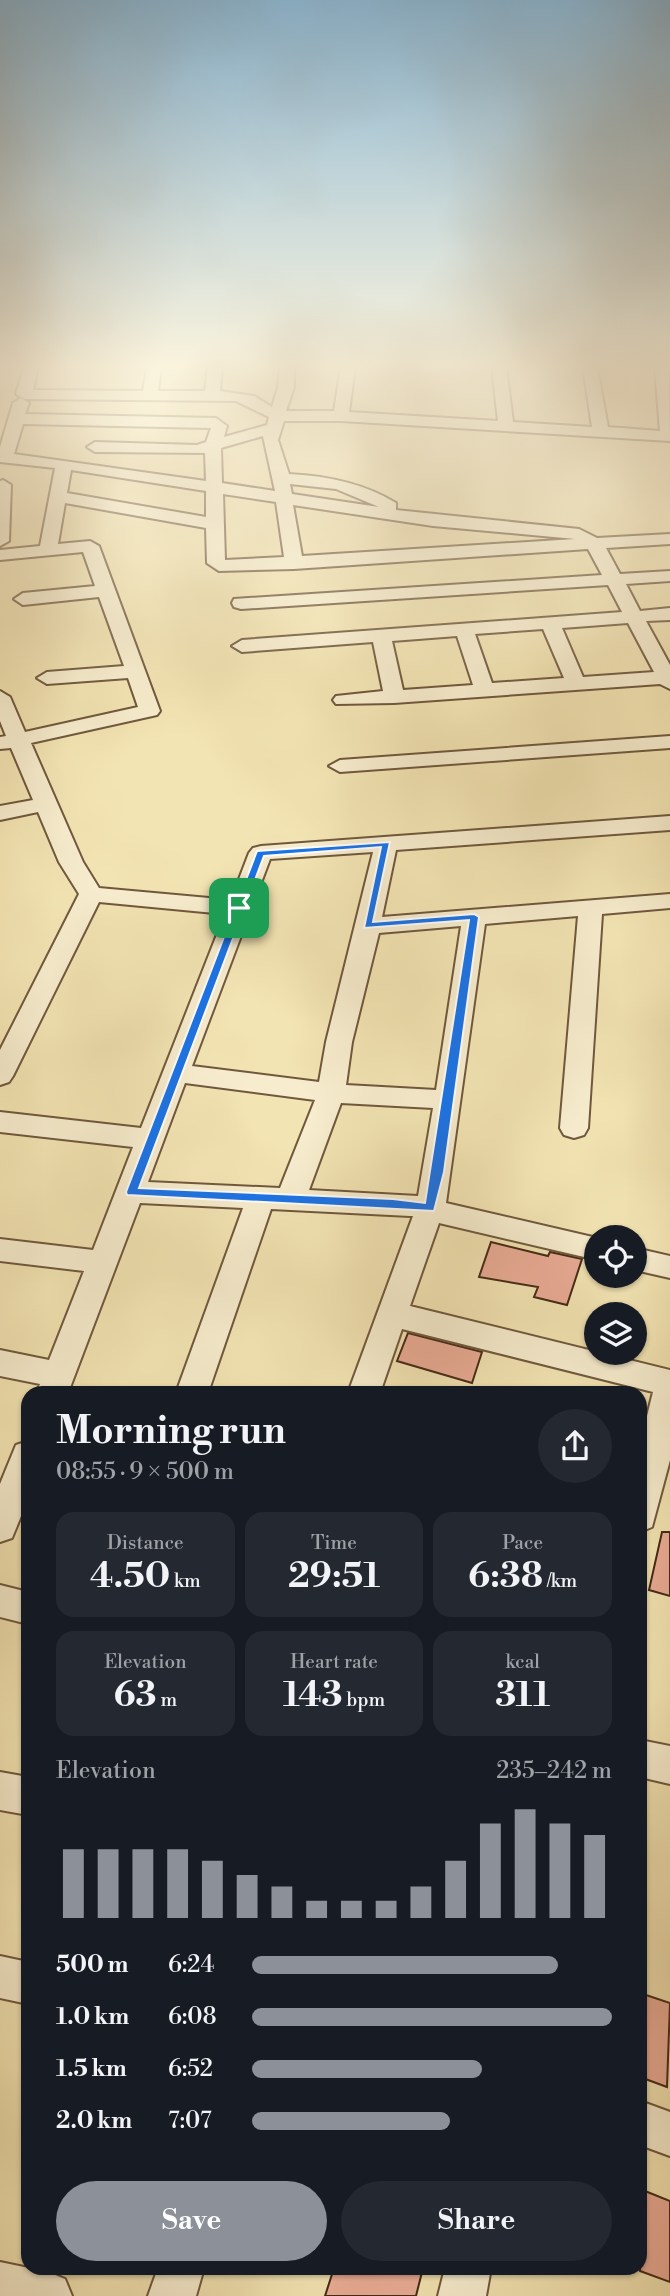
<!DOCTYPE html>
<meta charset="utf-8">
<style>
body{margin:0;font-family:"Libre Bodoni",serif;background:#242831;color:#f1f3f6;height:100vh;display:flex;flex-direction:column;font-size:26px;white-space:nowrap}
*{box-sizing:border-box;margin:0}
p{font-size:23px;color:#9ea1a6}
.icon{flex:none;width:38px;height:38px;fill:none;stroke:currentColor;stroke-width:2;stroke-linecap:round;stroke-linejoin:round}
.map{position:relative;flex:1;overflow:hidden}
.panel{position:absolute;left:21px;top:1386px;width:626px;height:889px;display:flex;flex-direction:column;background:#171b24;border-radius:21px;box-shadow:0 2px 5px #0004}
.panel>*{flex:none}
.fabs{position:absolute;left:584px;top:1225px;display:grid;gap:14px}
.fabs a{display:grid;place-items:center;width:63px;height:63px;border-radius:50%;background:#171b24;box-shadow:0 2px 5px #0004;font-size:35px}
.pin{position:absolute;display:grid;place-items:center;width:60px;height:60px;color:#fff;margin:-30px;border-radius:14px;box-shadow:0 4px 10px #0006}
.round{display:grid;place-items:center;flex:none;width:74px;height:74px;border-radius:37px;background:#242831}
.summary{display:flex;align-items:center;justify-content:space-between;height:119px;padding:0 35px}
h1{font-size:38px;font-weight:700;line-height:52px}
.stats{display:grid;grid-template-columns:repeat(3,1fr);gap:10px;height:119px;padding:7px 35px}
.stats div{display:grid;align-content:center;border-radius:18px;background:#242831;text-align:center}
.stats b{font-size:35px;font-weight:700}
.stats small{font-size:19px;font-weight:400}
.stats p{font-size:19px}
.chart{height:196px;padding:14px 35px}
.chart p{display:flex;justify-content:space-between}
.chart svg{width:100%;height:126px;margin-top:7px;stroke:#8c9099;stroke-width:6}
.action{display:flex;gap:14px;margin-top:auto;padding:14px 35px}
.action a{flex:1;height:80px;border-radius:42px;background:#8c9099;color:#fff;font-size:28px;font-weight:700;line-height:80px;text-align:center}
.action a+a{background:#242831;color:#f1f3f6}
ul{padding:0 35px;list-style:none;font-size:23px}
li{display:grid;grid-template-columns:112px 84px 1fr;align-items:center;height:52px}
li i{height:18px;border-radius:9px;background:#8c9099}
.map>svg:first-child{display:block}
</style>
<div class="map">
<svg width="670" height="2296" viewBox="0 0 670 2296">
<rect width="100%" height="100%" fill="#f3e4b3"/>
<filter id="stains"><feTurbulence type="fractalNoise" baseFrequency=".00286" numOctaves="4"/><feColorMatrix values="0 0 0 0 .2 0 0 0 0 .09 0 0 0 0 .02 0 0 0 .5 -.17"/></filter>
<radialGradient id="worn" r=".72"><stop offset=".6" stop-color="#630" stop-opacity="0"/><stop offset="1" stop-color="#630" stop-opacity=".3"/></radialGradient>
<g fill="#eaac96" stroke="#442a16" stroke-width="2">
<path d="M491 1242 548 1256 550 1252 582 1259 567 1305 534 1297 538 1287 479 1277Z"/>
<path d="M408 1333 482 1352 472 1383 397 1361Z"/>
<path d="M662 1532H670V1596L649 1590Z"/>
<path d="M640 1993 670 2003 667 2087 640 2077Z"/>
<path d="M640 2189 670 2201V2282L640 2271Z"/>
<path d="M334 2268H423L416 2296H325Z"/>
</g>
<g fill="none" stroke-linecap="round" stroke-linejoin="round">
<defs>
<g id="street">
<path d="M24 367H38L33 390 143 391 147 367H161L158 391H205L208 367H222L220 391 254 396 272 407 278 387 280 367H294V387L286 411H334L341 367H355L349 412 498 421 492 367H506L513 422 592 427 583 367H597L608 427 660 431 655 367H669L670 441 341 421H284L278 440 289 474C327 476 363 483 396 503V510L579 529 597 538 670 534V544L606 548 620 574 670 571V581L626 584 640 611 670 608V620L646 621 670 665V689L660 684 394 703 336 704 333 700 336 696 383 691 373 642 242 652 232 646 242 640 622 612 608 585 241 609 234 607 232 603 234 599 602 575 588 549 294 569 219 571 207 563 206 528 65 503 58 544 90 541 99 546 160 711 157 715 31 743 83 862 99 888 231 900 249 853 253 848 261 846 670 816V830L396 850 382 917 670 894V908L602 914 588 1128 584 1135 574 1138 564 1135 560 1128 578 916 485 924 446 1203 597 1238V1260L439 1223 410 1306 670 1370V1460L652 1527 640 1532V1444L653 1392 402 1329 380 1393H348L413 1216H410L271 1209 208 1393H176L243 1208 140 1203 68 1393H36L40 1384 0 1376V1350L49 1360 84 1271 0 1261V1239L93 1250 133 1147 0 1132V1112L141 1128 225 914 99 902 13 1076 9 1082 0 1085V1050L79 894 59 862 38 812 0 820V806L33 800 11 748 0 749V737L6 736 0 721V691L10 697 25 732 138 707 128 678 47 684 37 678 47 672 124 666 99 597 23 605 14 599 23 593 95 586 83 552 0 560V550L40 546 55 468 0 462V447L13 403 21 398 29 403 25 414 216 418 227 426 224 437 267 425 269 417 236 401 24 399 16 394ZM23 424 211 428 206 442 197 445 95 442 87 447 95 452 205 453 206 481 14 454ZM263 436 275 491 222 483 221 448ZM71 470 206 491V517L67 493ZM290 484 336 489 379 507 292 494ZM223 494 276 502 284 557 225 560ZM293 505 433 526 575 539 302 556ZM628 623 654 672 583 677 562 628ZM543 629 564 678 492 683 475 634ZM457 636 473 685 403 690 392 641ZM373 852 326 1042 319 1082 192 1066 270 859ZM461 926 436 1090 346 1085 352 1042 379 933ZM185 1083 315 1100 280 1188 148 1182ZM341 1103 433 1108 418 1196 309 1190Z"/>
<path d="M3 480 11 485 9 541 0 546V481Z"/>
<path d="M670 736V748L340 772 329 766 340 760Z"/>
<path d="M635 1248 670 1256V1278L635 1270Z"/>
<path d="M28 1441V1499L12 1538 0 1542V1484L16 1445Z"/>
<path d="M0 1585 28 1592V1624L0 1617Z"/>
<path d="M640 1740 670 1746V1784L640 1777Z"/>
<path d="M0 1772 28 1777V1815L0 1810Z"/>
<path d="M0 1956 28 1962V2004L0 1998Z"/>
<path d="M640 2101 670 2112V2156L640 2145Z"/>
<path d="M0 2262 48 2272 65 2279 72 2296H0Z"/>
<path d="M158 2268H204L196 2296H148Z"/>
<path d="M445 2268H491L486 2296H438Z"/>
</g>
</defs>
<use href="#street" stroke="#70583d" stroke-width="4"/>
<use href="#street" fill="#f7edce" fill-rule="evenodd"/>
</g>
<linearGradient id="sky" x2="0" y2="1"><stop stop-color="#8bb7d4"/><stop offset="0.53" stop-color="#faf3dd"/><stop offset="1" stop-color="#faf3dd" stop-opacity="0"/></linearGradient>
<rect width="670" height="689" fill="url(#sky)"/>
<path fill="#1a73e8" stroke="#fff" stroke-width="2" fill-rule="evenodd" d="M390 842 373 922 474 914 479 917 444 1172 434 1211 127 1195 126 1192 257 851ZM381 847 364 928 469 920 425 1203 393 1199 139 1188 264 856Z"/>
<rect width="100%" height="100%" filter="url(#stains)"/>
<rect width="100%" height="100%" fill="url(#worn)"/>
</svg>
<div class="fabs">
<a><svg class="icon" aria-label="locate" viewBox="0 0 24 24"><circle cx="12" cy="12" r="6"/><path d="M12 2v4M12 18v4M2 12h4M18 12h4"/></svg></a>
<a><svg class="icon" aria-label="layers" viewBox="0 0 24 24"><path d="M12 4l9 5-9 5-9-5zM3 14l9 5 9-5"/></svg></a>
</div>
<div class="pin" style="left:239px;top:908px;background:#1e9e55"><svg class="icon" aria-label="arrive" viewBox="0 0 24 24"><path d="M6 21V4h12l-3 4 3 4H6"/></svg></div>
<section class="panel">
<div class="summary"><div><h1>Morning run</h1><p>08:55 · 9 × 500 m</p></div><a class="round"><svg class="icon" aria-label="share" viewBox="0 0 24 24"><path d="M12 15V3M7 8l5-5 5 5M5 13v7h14v-7"/></svg></a></div>
<div class="stats">
<div><p>Distance</p><b>4.50<small> km</small></b></div>
<div><p>Time</p><b>29:51</b></div>
<div><p>Pace</p><b>6:38<small> /km</small></b></div>
</div>
<div class="stats">
<div><p>Elevation</p><b>63<small> m</small></b></div>
<div><p>Heart rate</p><b>143<small> bpm</small></b></div>
<div><p>kcal</p><b>311</b></div>
</div>
<div class="chart"><p><span>Elevation</span>235–242 m</p>
<svg viewBox="0 0 160 44" preserveAspectRatio="none"><path d="M5 44V20M15 44V20M25 44V20M35 44V20M45 44V24M55 44V29M65 44V33M75 44V38M85 44V38M95 44V38M105 44V33M115 44V24M125 44V11M135 44V6M145 44V11M155 44V15"/></svg>
</div>
<ul>
<li><b>500 m</b>6:24<i style="width:85%"></i></li>
<li><b>1.0 km</b>6:08<i style="width:100%"></i></li>
<li><b>1.5 km</b>6:52<i style="width:64%"></i></li>
<li><b>2.0 km</b>7:07<i style="width:55%"></i></li>
</ul>
<div class="action"><a>Save</a><a>Share</a></div>
</section>
</div>
